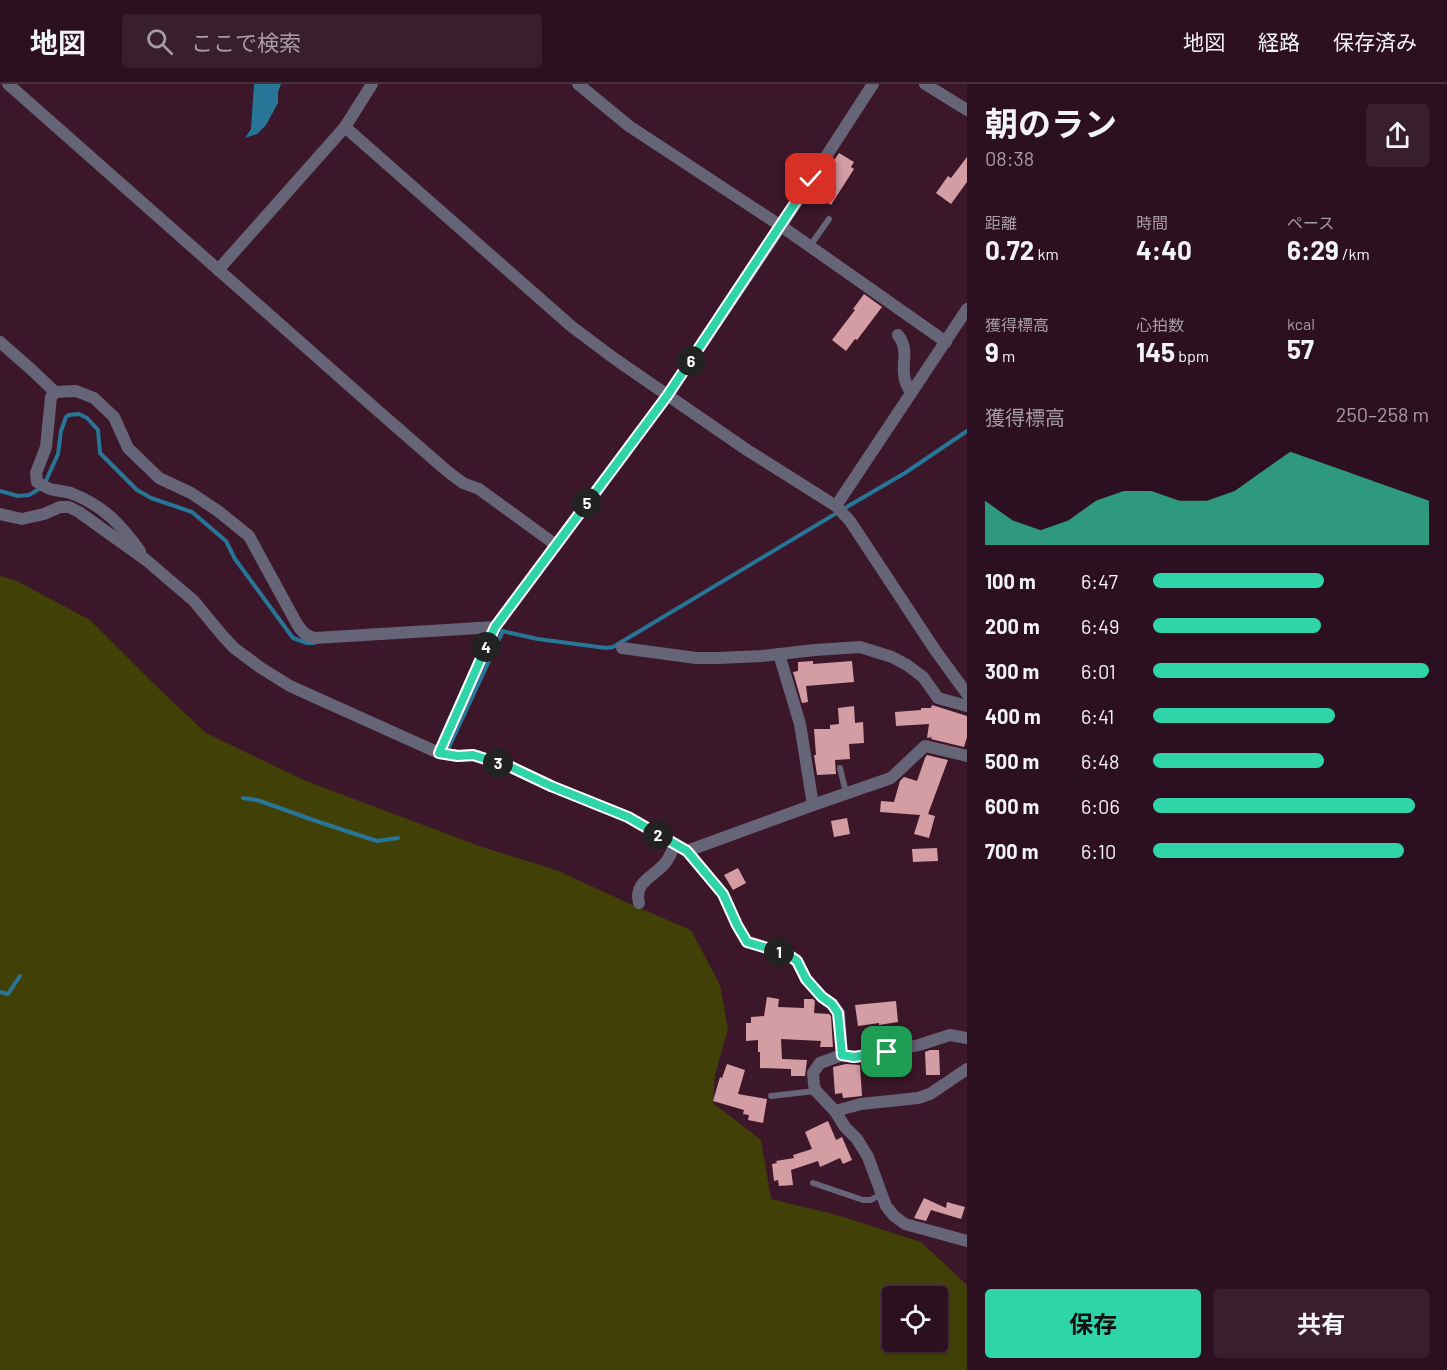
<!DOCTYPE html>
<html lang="ja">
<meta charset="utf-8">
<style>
body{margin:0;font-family:Barlow,"Noto Sans JP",sans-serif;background:#391e2c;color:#f1f3f6;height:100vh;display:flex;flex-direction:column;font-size:22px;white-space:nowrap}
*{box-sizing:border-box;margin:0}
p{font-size:20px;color:#a79da4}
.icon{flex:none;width:33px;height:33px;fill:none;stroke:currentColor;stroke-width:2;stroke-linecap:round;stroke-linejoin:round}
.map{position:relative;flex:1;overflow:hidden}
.side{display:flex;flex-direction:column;background:#2d101f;width:480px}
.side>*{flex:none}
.buttons{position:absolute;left:882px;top:1202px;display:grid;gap:12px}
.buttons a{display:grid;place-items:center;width:66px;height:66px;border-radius:6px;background:#2d101f;box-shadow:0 2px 4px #0004,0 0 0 2px #48303d;font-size:30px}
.pin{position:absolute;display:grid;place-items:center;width:51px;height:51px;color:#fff;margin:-26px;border-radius:12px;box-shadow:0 3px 9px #0006}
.km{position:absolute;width:30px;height:30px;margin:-15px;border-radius:50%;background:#222;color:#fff;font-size:16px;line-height:30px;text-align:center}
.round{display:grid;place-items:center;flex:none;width:63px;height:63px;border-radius:6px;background:#391e2c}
.overview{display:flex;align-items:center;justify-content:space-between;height:102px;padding:0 18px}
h1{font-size:33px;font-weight:700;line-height:45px}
.figures{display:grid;grid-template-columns:repeat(3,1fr);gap:9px;height:102px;padding:6px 18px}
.figures div{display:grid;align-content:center}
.figures b{font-size:26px;font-weight:700}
.figures small{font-size:16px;font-weight:400}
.figures p{font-size:16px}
.chart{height:168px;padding:12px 18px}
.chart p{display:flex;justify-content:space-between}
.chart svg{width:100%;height:108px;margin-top:6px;fill:#30d4a9;opacity:.7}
.cta{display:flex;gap:12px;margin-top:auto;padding:12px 18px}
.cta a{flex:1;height:69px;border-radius:6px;background:#30d4a9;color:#111;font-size:24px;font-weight:700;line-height:69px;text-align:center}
.cta a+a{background:#391e2c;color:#f1f3f6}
ul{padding:0 18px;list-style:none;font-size:20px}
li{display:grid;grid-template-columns:96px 72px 1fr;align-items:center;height:45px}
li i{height:15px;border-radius:8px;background:#30d4a9}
header{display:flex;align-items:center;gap:36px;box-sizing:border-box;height:84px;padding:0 30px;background:#2d101f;border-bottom:2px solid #48303d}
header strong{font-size:28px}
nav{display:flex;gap:33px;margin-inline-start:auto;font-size:21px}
.search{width:420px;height:54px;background:#391e2c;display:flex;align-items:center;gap:15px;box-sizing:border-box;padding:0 21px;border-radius:6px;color:#a79da4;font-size:22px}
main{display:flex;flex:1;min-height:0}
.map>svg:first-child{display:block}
</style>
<header>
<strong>地図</strong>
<div class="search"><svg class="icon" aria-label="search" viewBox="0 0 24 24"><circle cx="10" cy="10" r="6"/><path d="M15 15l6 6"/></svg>ここで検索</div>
<nav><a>地図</a><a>経路</a><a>保存済み</a></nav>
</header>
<main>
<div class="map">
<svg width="967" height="1286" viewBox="0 0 967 1286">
<rect width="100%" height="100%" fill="#3c1629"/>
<path fill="#404007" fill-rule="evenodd" d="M0 492 17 497 90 536 153 599 206 649 306 697 482 763 556 786 628 819 691 846 720 901 728 945 715 991 713 1019 761 1056 771 1115 837 1131 921 1158 967 1201V1286H0ZM892 1212H938V1257H892Z"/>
<path fill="#277697" d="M254 0H281L278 8V19L266 41 257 50 245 54 251 45Z"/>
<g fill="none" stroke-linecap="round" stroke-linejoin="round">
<g stroke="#277697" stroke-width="4">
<path d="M0 407 18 412 29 411 39 405 45 399 58 370 61 347 66 333 69 331 79 330 87 334 98 346 100 369 137 406 151 414 192 428 226 457 235 475 293 554 307 559H314"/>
<path d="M502 547 538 555 606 564 613 563 845 424 905 389 967 347"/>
<path d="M449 663 503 547"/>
<path d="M243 714 257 716 319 738 377 757 398 754"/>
<path d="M0 908 8 910 20 892"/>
</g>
</g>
<g fill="#d49da4">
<path d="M839 69 854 78 851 83 854 85 831 121 816 112 821 104 818 101Z"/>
<path d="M967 73V98L951 120 936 109 948 92 951 94Z"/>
<path d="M864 210 882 223 857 256 855 255 846 267 832 256 855 226 853 225Z"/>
<path d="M813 577V580L852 577 854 598 806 602 808 618 802 619 793 588 798 587V578Z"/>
<path d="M932 621 967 632V653L964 663 931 655 932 653 927 654 929 640 896 642 895 628 921 626V624H931Z"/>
<path d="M854 622 855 639 863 638 864 659 849 660 850 675 835 676 836 690 817 691 814 671H816L814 645H830V641L839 640 838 624Z"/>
<path d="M927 671 948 676 928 730 935 732 929 754 914 750 920 731 880 728 881 717 894 718 900 697 904 693 917 697 925 674Z"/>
<path d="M847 734 850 750 834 753 831 737Z"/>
<path d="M937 764 938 777 913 778 912 765Z"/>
<path d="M738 784 746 799 733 806 724 791Z"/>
<path d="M767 913 779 915 778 923 804 924V915H813L815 917 814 929 829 930 831 932 833 963H820L821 957 781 955 782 975 807 976 805 992H791V985L760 984V968H758V956L746 957V939H751V933L764 932Z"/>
<path d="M896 917 898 938 879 941V939L858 942 855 921Z"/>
<path d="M930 966H939L940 991H926L925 968Z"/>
<path d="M727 980 745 986 738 1010 767 1015 763 1039 748 1036 749 1031 743 1030 744 1026 713 1017 720 993 722 994Z"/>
<path d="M846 980 860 981 862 1012 843 1014 842 1009 835 1010 833 983Z"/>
<path d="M828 1037 836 1056 842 1053 852 1076 843 1080 840 1074 820 1083 818 1077 791 1086 793 1101 779 1102 778 1096 774 1097 772 1080 777 1079 776 1077 794 1074 793 1071 812 1065 805 1048Z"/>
<path d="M924 1114 946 1124 947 1118 965 1123 961 1135 931 1126 926 1137 914 1134Z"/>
</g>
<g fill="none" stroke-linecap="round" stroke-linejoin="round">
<g stroke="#666477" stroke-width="6">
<path d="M810 162 829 135"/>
<path d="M840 684 846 709"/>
<path d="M771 1012 815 1007"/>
<path d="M813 1099 863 1116H871L881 1110"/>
</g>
<g stroke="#666477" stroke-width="12">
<path d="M8 0 377 326 447 387 463 399 479 405 556 461"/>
<path d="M578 0 629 42 781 142 946 258"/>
<path d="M925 0 967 26"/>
<path d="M345 43 571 242 615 275 747 366 836 422 850 437 935 566 967 610"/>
<path d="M218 186 345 43 372 0"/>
<path d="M898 251C911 267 899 283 906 299 907 302 909 305 911 308"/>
<path d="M0 258 33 287 55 308 76 307 94 314 114 333 128 364 159 394 191 409 218 427 249 452 297 540C302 548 306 552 315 554L495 543"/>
<path d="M55 308 51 313 46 363 36 389 37 398C41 400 45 403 50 405 57 407 66 407 73 410 104 422 121 441 140 467"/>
<path d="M836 422 967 225"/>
<path d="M0 430 22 435 44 430 60 423H69L79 428 146 476 194 517 222 551 234 564 261 584 290 602 439 669 458 672 473 671 511 683 551 702 628 733 687 767 723 810 737 841 747 858 787 870 797 877 806 895 822 913 832 920 839 929 842 971 820 979 813 989 814 1001 816 1007 835 1027 845 1043 857 1055 868 1073 886 1122 894 1132 905 1140 967 1157"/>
<path d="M622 564 696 574H718L762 572 815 566 860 563 892 573 907 581 923 593 938 614 967 622"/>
<path d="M779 570 800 640 813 721"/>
<path d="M439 669 495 543 667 312 781 142 873 0"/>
<path d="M687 767 813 721 891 694 925 662 967 672"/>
<path d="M639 819C633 797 656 792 666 778 670 773 672 766 675 761"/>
<path d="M842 971 854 973 887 968 919 961 950 951 967 954"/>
<path d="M835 1027 861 1020 918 1014 930 1010 967 985"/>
</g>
</g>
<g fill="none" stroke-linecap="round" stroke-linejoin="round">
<defs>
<path id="route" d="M811 95 667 312 495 543 439 669 458 672 473 671 511 683 551 702 628 733 687 767 723 810 737 841 747 858 787 870 797 877 806 895 822 913 832 920 838 929 842 971 854 973 887 968"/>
</defs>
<use href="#route" stroke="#fff" stroke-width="12"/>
<use href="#route" stroke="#30d4a9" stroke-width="8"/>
</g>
</svg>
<div class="buttons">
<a><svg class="icon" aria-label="locate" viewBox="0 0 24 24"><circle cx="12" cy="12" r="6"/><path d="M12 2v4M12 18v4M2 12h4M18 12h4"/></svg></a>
</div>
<div class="pin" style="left:887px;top:968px;background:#1e9e55"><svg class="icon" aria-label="arrive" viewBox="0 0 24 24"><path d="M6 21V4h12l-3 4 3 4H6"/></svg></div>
<div class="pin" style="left:811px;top:95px;background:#d93025"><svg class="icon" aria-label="check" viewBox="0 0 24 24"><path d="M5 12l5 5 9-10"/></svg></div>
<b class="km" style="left:779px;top:868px">1</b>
<b class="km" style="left:658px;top:751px">2</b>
<b class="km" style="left:498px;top:679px">3</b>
<b class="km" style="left:486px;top:563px">4</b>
<b class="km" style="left:587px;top:419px">5</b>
<b class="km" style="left:691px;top:277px">6</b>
</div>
<section class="side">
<div class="overview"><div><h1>朝のラン</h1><p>08:38</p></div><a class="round"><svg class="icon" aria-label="share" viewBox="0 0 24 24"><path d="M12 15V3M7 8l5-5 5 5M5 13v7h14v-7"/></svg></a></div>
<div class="figures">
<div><p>距離</p><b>0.72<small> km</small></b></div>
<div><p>時間</p><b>4:40</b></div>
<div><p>ペース</p><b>6:29<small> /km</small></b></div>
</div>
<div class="figures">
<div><p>獲得標高</p><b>9<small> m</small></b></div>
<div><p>心拍数</p><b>145<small> bpm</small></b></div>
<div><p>kcal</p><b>57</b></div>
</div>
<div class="chart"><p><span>獲得標高</span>250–258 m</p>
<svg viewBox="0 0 160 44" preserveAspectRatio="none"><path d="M0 44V26L10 34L20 38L30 34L40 26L50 22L60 22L70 26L80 26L90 22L100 14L110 6L120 10L130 14L140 18L150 22L160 26V44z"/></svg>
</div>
<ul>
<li><b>100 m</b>6:47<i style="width:62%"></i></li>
<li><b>200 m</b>6:49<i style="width:61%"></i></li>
<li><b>300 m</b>6:01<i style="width:100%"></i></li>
<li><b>400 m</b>6:41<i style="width:66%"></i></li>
<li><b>500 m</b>6:48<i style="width:62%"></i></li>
<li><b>600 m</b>6:06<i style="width:95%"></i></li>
<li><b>700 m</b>6:10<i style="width:91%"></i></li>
</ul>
<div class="cta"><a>保存</a><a>共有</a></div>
</section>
</main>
